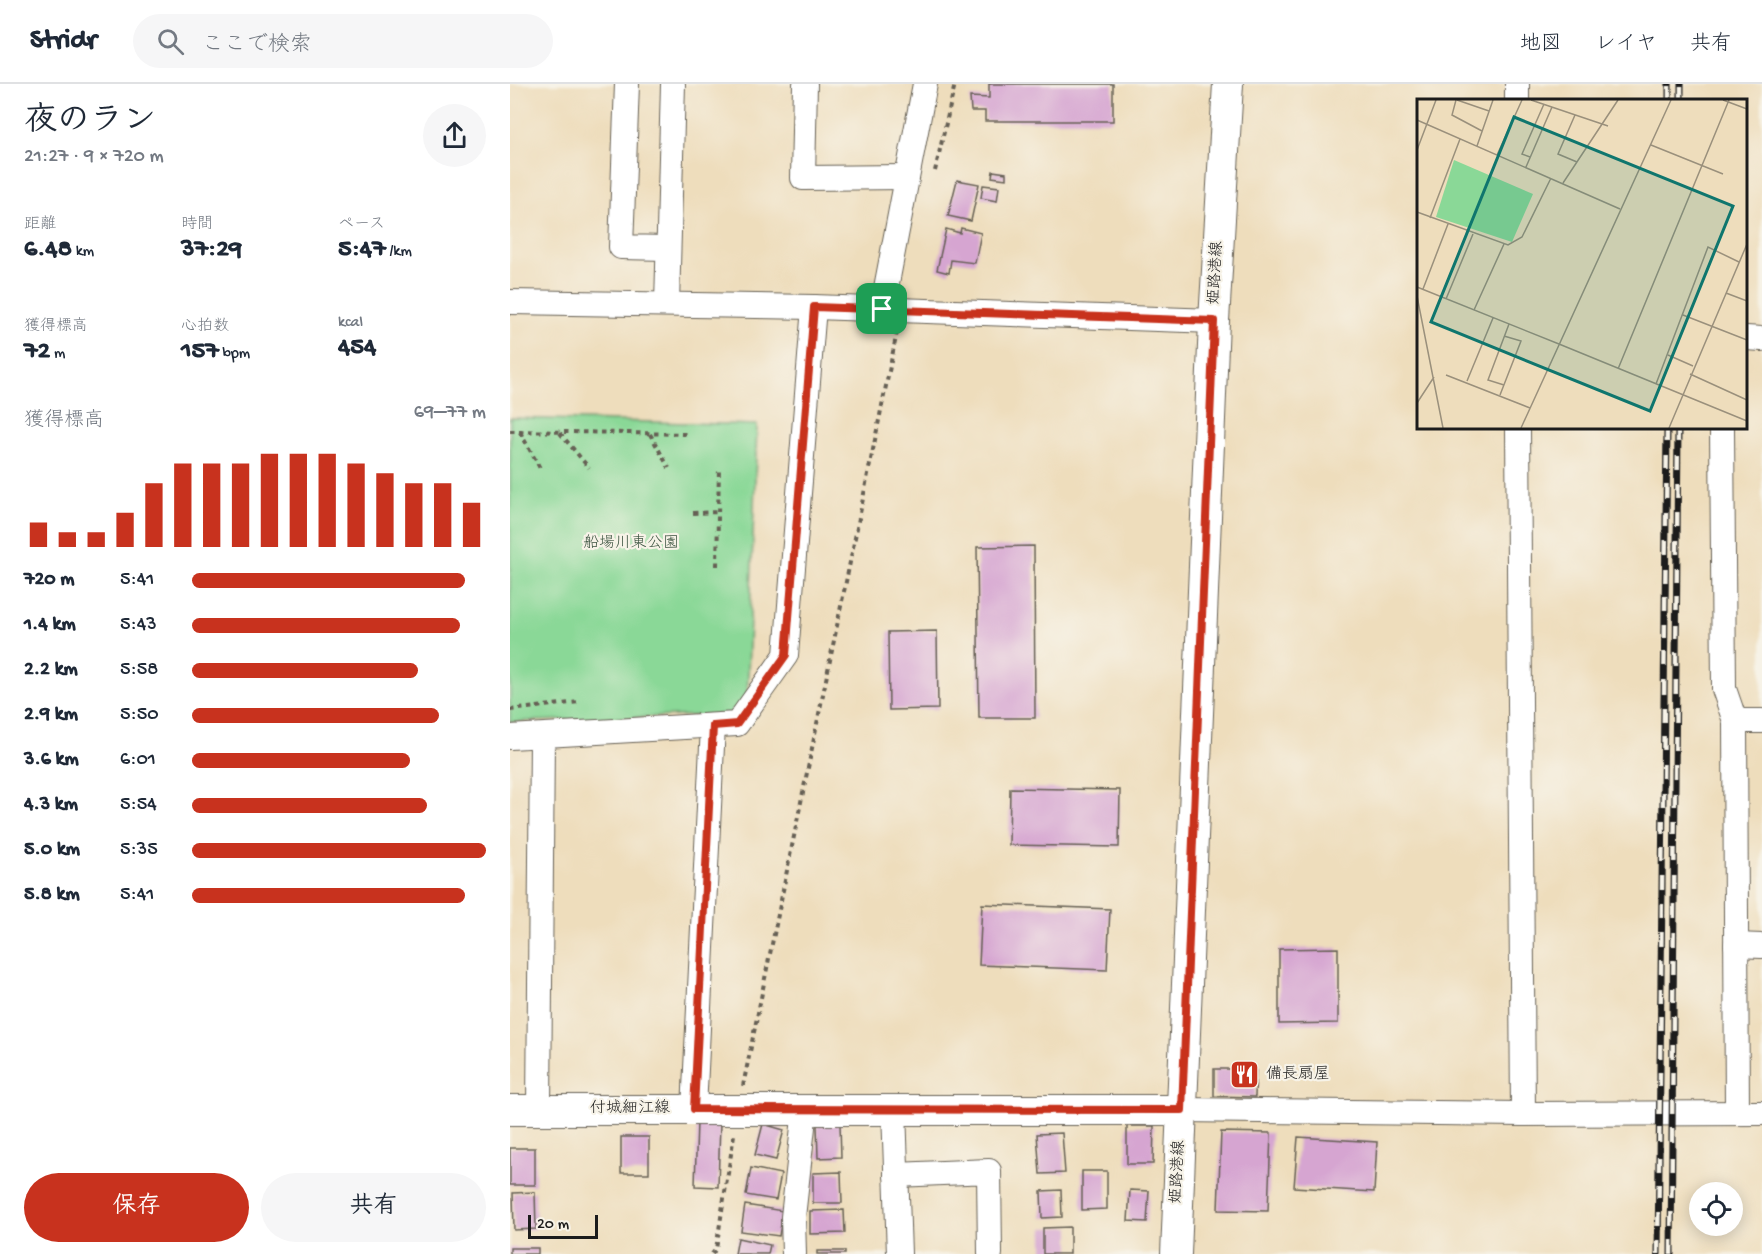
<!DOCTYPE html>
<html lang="ja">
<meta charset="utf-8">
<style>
body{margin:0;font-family:"Gochi Hand","Klee One",sans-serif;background:#f6f6f7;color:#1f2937;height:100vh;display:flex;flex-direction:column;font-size:22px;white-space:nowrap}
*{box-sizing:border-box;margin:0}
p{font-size:20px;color:#747a83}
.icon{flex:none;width:33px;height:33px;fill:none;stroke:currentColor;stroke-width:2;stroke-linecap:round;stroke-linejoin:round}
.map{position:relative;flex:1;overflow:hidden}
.drawer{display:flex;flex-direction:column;background:#fff;width:510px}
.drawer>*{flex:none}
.fabs{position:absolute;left:1179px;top:1098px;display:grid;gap:12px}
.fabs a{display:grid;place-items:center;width:54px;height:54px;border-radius:50%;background:#fff;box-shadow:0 3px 15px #0003;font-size:30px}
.scale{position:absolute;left:18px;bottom:15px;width:70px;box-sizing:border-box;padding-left:6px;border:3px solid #1c1c1c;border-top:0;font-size:16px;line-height:21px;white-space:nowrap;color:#1c1c1c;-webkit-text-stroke:4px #f7f3e8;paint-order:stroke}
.pin{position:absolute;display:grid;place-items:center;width:51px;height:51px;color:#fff;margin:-26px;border-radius:12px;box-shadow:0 3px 9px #0006}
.round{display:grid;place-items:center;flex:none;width:63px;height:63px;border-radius:32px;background:#f6f6f7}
.summary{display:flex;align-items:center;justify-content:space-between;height:102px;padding:0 24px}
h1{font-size:33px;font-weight:700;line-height:45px}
.figures{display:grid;grid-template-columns:repeat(3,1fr);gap:9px;height:102px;padding:6px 24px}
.figures div{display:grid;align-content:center}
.figures b{font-size:26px;font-weight:700}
.figures small{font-size:16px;font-weight:400}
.figures p{font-size:16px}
.chart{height:168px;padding:12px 24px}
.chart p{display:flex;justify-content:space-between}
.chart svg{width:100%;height:108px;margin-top:6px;stroke:#c8321e;stroke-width:6}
.button{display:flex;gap:12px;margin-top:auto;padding:12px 24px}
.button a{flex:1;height:69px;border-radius:36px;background:#c8321e;color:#fff;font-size:24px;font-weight:700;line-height:69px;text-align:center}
.button a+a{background:#f6f6f7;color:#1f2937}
ul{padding:0 24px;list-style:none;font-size:20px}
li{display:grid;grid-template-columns:96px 72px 1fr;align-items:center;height:45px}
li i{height:15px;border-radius:8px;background:#c8321e}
header{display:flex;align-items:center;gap:36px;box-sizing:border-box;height:84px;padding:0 30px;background:#fff;border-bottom:2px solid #e0e1e3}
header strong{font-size:28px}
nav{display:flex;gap:33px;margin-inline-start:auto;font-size:21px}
.search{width:420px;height:54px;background:#f6f6f7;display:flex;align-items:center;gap:15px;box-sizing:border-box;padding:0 21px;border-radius:33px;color:#747a83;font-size:22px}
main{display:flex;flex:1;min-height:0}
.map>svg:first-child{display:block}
</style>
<header>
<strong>Stridr</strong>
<div class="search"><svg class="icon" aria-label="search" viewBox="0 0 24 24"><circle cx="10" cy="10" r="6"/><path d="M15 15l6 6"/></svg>ここで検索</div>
<nav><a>地図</a><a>レイヤ</a><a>共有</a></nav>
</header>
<main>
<section class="drawer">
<div class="summary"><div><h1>夜のラン</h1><p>21:27 · 9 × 720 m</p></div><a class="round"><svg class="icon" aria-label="share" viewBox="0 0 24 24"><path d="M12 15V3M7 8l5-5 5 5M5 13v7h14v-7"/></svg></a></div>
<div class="figures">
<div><p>距離</p><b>6.48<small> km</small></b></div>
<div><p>時間</p><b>37:29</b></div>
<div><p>ペース</p><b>5:47<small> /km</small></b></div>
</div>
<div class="figures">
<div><p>獲得標高</p><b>72<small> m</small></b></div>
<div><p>心拍数</p><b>157<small> bpm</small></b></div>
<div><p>kcal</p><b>454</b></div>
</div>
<div class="chart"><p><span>獲得標高</span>69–77 m</p>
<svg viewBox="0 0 160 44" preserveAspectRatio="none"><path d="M5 44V34M15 44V38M25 44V38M35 44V30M45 44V18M55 44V10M65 44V10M75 44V10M85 44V6M95 44V6M105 44V6M115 44V10M125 44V14M135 44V18M145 44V18M155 44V26"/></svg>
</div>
<ul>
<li><b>720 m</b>5:41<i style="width:93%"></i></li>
<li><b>1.4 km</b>5:43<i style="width:91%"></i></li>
<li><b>2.2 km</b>5:58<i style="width:77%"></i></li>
<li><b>2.9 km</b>5:50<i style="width:84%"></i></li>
<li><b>3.6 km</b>6:01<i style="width:74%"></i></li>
<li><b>4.3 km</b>5:54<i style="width:80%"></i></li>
<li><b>5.0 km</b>5:35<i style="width:100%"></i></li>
<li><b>5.8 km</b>5:41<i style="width:93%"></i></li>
</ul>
<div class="button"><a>保存</a><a>共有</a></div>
</section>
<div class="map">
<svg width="1252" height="1170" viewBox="0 0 1252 1170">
<rect width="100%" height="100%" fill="#f7f3e8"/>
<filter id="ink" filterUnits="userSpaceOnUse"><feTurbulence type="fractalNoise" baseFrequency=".0167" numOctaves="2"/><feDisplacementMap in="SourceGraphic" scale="12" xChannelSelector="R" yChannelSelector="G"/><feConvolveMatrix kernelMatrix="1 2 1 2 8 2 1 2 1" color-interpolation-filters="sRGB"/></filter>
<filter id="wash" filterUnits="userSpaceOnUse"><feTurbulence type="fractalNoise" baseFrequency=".008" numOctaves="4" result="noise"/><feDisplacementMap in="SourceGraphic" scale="24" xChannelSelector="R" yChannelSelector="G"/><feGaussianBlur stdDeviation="1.35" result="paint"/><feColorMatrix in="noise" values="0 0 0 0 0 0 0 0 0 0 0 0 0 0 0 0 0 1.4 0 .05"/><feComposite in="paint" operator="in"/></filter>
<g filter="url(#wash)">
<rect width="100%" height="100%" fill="#eeddbc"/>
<path fill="#8ad897" stroke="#537a5a" stroke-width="1.5" d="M0 334 247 341 237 617 228 630 0 638Z"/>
<g id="blocks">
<g fill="#d6a5d1">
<path d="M479 0H603V37H475V27H461L460 13 479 14Z"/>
<path d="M483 87 496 89V95L482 93Z"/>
<path d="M447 96 469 100 461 137 438 132Z"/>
<path d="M473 101 489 103 487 117 471 114Z"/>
<path d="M451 144 471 149 465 179 441 176 439 189 427 186 436 145 450 149Z"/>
<path d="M524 462 525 634H469L467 463Z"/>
<path d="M427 547 428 625 379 626 378 548Z"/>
<path d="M500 704 610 706 609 763 499 761Z"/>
<path d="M472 820 600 825 597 886 469 881Z"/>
<path d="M828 864V939L769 940V865Z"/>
<path d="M704 985H746L745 1013 704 1012Z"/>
<path d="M187 1037 210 1038 208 1103 185 1102Z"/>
<path d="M253 1040 274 1046 266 1076 245 1071Z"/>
<path d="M330 1040 331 1073 308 1074 307 1041Z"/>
<path d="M617 1042H644L643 1080H617Z"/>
<path d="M711 1048 761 1049 758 1127 708 1126Z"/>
<path d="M552 1049 555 1089 530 1090 527 1050Z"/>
<rect x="111" y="1053" width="28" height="36"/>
<path d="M788 1053 867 1058 864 1108 784 1103Z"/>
<rect x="0" y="1064" width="25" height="37"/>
<path d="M241 1084 271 1090 266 1116 236 1111Z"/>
<path d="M572 1087H597V1125L572 1126Z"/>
<path d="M331 1088 332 1119H303V1089Z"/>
<path d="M551 1106 552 1133 532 1134 531 1107Z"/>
<path d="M620 1106 639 1107 637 1138 618 1137Z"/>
<path d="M25 1108 26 1145 4 1146 3 1109Z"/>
<path d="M235 1121 273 1127 269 1152 231 1147Z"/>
<path d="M334 1126 335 1149 300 1150V1127Z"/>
<path d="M560 1143V1170H533V1144Z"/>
<path d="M228 1154 260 1161 258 1170H225Z"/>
<rect x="0" y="1164" width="28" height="6"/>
<rect x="307" y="1167" width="28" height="3"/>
</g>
</g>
</g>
<g filter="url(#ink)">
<use href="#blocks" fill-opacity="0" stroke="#666054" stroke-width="1.5"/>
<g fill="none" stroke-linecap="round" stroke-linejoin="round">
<defs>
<g id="minor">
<path d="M117 0 111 163 157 164"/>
<path d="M295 0 293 94 397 93"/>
<path d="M1007 0V16"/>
<path d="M0 218 304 223 704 237"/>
<path d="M157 220 163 0"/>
<path d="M372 225 415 0"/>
<path d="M1236 254 1252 255"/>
<path d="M1008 344 1013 1030"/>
<path d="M1212 344 1214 605 1225 637 1227 1029"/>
<path d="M1225 637H1252"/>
<path d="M0 653 227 640 276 571 304 223"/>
<path d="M1226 861 1252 862"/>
<path d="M29 1025 32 652"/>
<path d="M184 1025 203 642"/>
<path d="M384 1026 389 1170"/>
<path d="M672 1026 1013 1030 1252 1029"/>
<path d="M386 1091 479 1087 480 1170"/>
<path d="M284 1170 283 1133 295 1025"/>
</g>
<g id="major">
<path d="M0 1026H672"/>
<path d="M666 1170 704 237 718 0"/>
</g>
</defs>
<use href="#minor" stroke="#666054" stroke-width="26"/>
<use href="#major" stroke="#666054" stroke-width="32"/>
<g stroke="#666054" stroke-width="4" stroke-dasharray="4.5 4.5" stroke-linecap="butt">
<path d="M425 87 445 0"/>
<path d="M0 347 177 350"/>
<path d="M10 348 31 386"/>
<path d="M50 349 79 384"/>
<path d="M140 350 159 384"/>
<path d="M183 429 210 428"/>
<path d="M207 482 209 383"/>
<path d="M0 626 69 618"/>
<path d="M233 1002 387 248"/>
<path d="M202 1170 206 1165 224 1051"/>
</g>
<use href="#minor" stroke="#fff" stroke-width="24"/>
<use href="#major" stroke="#fff" stroke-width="30"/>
<defs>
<g id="rail">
<path d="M1159 16V0"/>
<path d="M1171 16V0"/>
<path d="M1148 1170 1157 344"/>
<path d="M1161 1170 1168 344"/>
</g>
</defs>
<use href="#rail" stroke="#1c1c1c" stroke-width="7"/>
<use href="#rail" stroke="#f7f3e8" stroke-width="4.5" stroke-dasharray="14" stroke-linecap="butt"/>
</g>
</g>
<g fill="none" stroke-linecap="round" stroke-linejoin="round" filter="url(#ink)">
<defs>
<path id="route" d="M304 223 704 237 672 1026 184 1025 203 642 227 640 276 571Z"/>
</defs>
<use href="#route" stroke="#fff" stroke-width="12"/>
<use href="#route" stroke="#c8321e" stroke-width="8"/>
</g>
<defs>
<symbol id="restaurant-square" viewBox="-11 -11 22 22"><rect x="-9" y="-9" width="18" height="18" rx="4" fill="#c8321e" stroke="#f7f3e8"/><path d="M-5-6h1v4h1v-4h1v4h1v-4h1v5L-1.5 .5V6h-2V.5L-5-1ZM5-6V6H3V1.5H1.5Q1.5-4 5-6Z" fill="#fff"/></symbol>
</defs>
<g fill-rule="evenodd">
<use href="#restaurant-square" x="718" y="974" width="33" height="33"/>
</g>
<g text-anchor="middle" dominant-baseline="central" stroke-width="4.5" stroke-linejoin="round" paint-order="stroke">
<g font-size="16" fill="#1c1c1c" stroke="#f7f3e8">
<text transform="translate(707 189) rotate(-87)">姫路港線</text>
<text x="120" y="1025">付城細江線</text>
<text transform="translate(669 1088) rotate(-87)">姫路港線</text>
</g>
<g font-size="16" fill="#3d5441" stroke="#f7f3e8">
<text x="121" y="460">船場川東公園</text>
</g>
<g font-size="16" fill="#1c1c1c" stroke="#f7f3e8" text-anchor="start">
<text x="756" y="991">備長扇屋</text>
</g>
</g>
<g transform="translate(907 15)">
<rect width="330" height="330" fill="#eeddbc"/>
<path d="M37 61 116 95 95 143 19 118Z" fill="#8ad897"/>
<path fill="none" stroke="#9a907c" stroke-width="1.5" d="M39 1 35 16 65 32M40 1 72 12M114 1 191 27M306 1 330 10M158 16 141 55 160 63M0 21 203 110M234 46 306 75M60 47 76 1M0 51 19 1M80 56 105 1M113 58 105 55 127 5M109 68 135 8M146 84 201 1M0 113 91 146 105 138 134 79M13 119 43 40M0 188 142 245M6 190 31 125M309 194 330 202M0 197 26 329M29 200 56 135M57 211 87 145M266 216 330 241M142 245 330 322M251 256 276 267M201 270 312 1M273 275 330 301M29 276 113 309M50 282 76 219M239 285 291 148 322 163M87 286 71 281 92 225M83 296 104 242 87 237M0 304 17 278M104 329 254 1M252 329 330 145"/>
<path fill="#0f766e" fill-opacity="0.15" stroke="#0f766e" stroke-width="3" d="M97 18 316 107 233 312 14 223Z"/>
<rect width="330" height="330" fill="none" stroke="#1c1c1c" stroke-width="3"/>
</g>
</svg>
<div class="fabs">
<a><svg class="icon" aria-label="locate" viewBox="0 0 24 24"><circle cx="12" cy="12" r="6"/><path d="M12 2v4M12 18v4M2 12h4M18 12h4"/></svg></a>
</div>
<div class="scale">20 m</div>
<div class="pin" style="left:372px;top:225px;background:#1e9e55"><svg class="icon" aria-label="arrive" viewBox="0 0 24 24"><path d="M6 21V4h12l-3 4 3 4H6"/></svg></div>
</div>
</main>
